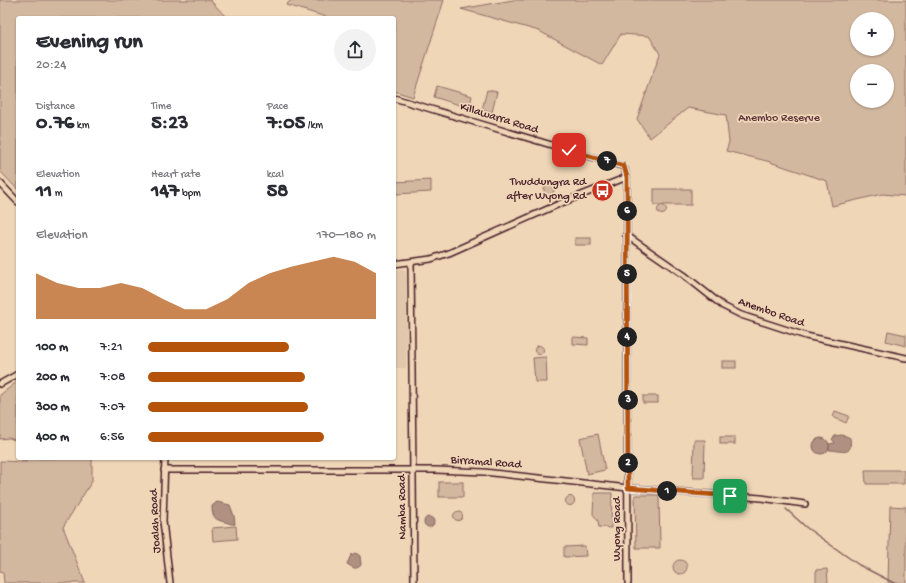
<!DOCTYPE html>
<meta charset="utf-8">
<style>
body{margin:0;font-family:"Gochi Hand",sans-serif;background:#f2f2f3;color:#2b2b33;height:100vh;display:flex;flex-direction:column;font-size:15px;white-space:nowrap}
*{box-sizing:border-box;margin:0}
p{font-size:13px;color:#7c7c81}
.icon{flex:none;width:22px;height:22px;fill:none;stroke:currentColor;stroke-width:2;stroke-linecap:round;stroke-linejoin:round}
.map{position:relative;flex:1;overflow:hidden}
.side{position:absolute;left:16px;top:16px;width:380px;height:444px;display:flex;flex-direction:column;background:#fff;border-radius:4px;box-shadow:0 1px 3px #0004}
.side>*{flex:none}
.fabs{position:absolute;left:850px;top:12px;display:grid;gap:8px}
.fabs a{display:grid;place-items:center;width:44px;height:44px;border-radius:50%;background:#fff;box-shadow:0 1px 3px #0004;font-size:20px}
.pin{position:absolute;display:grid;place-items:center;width:34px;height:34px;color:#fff;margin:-17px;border-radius:8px;box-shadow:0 2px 6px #0006}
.km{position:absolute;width:20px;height:20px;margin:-10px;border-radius:50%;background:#222;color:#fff;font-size:11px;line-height:20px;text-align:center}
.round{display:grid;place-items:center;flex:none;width:42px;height:42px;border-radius:21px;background:#f2f2f3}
.overview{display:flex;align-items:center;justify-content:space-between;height:68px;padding:0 20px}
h1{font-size:22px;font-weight:800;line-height:30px}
.metrics{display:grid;grid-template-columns:repeat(3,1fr);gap:6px;height:68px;padding:4px 20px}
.metrics div{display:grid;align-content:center}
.metrics b{font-size:20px;font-weight:800}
.metrics small{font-size:11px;font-weight:400}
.metrics p{font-size:11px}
.chart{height:112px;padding:8px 20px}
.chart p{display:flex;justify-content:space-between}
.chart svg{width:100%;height:72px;margin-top:4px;fill:#b45309;opacity:.7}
ul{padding:0 20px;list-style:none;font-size:13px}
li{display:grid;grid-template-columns:64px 48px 1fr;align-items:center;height:30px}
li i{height:10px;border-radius:5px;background:#b45309}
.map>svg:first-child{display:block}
</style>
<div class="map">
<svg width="906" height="583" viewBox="0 0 906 583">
<rect width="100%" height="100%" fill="#eed6b6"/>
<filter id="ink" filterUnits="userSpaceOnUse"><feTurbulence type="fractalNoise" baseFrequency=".025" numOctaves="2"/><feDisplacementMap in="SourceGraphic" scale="8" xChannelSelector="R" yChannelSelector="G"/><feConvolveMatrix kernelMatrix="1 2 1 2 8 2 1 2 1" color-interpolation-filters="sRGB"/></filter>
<g filter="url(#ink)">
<path fill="#e1c7ab" d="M403 269 406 273V368H394V270Z"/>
<g fill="#d3b8a0" stroke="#8e6c66" fill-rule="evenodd">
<path d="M0 0H210L227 18H18V190L0 171Z"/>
<path d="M291 0H444L413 97 394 91V18H330L286 5Z"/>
<path d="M513 0H906V196L882 194 832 206 827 181 767 161 726 151 729 142 726 115 688 108 650 138 637 119 660 54 649 36 621 34 602 65 539 31 461 9ZM857 19H887V49H857ZM857 71H887V101H857Z"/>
<path d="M437 86 472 96 469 108 434 97Z"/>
<path d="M487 90 497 92 492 112 482 110Z"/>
<path d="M431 180V192L396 194 395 182Z"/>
<circle cx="549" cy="190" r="5"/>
<rect x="654" y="189" width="37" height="16"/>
<circle cx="662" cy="210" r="4.5"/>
<rect x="575" y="238" width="16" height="7"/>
<path d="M888 331 906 335V346L886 341Z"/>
<path d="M573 337 588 338V345L573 344Z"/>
<circle cx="539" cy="350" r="4.5"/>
<path d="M546 357 547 382H535L533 358Z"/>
<rect x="722" y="361" width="14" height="7"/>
<path d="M18 381V441L9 438 0 439V395Z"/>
<rect x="643" y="396" width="15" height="7"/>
<path d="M835 411 849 416 846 423 833 417Z"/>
<path d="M598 434 605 470 587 474 580 438Z"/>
<rect x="720" y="437" width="15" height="7"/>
<path d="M694 440H705L704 478H693Z"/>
<path d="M26 458H92V481L63 527 85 583H4L3 572 0 571V461L26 462Z"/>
<path d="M865 470H904V484H866Z"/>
<rect x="439" y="482" width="24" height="15"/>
<path d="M594 493H612L611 528 599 527 598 521 593 514Z"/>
<path d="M635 495H659L660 548H636Z"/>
<circle cx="570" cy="501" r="4.5"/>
<path d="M890 506 906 507V583H888Z"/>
<circle cx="458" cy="516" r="4.5"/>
<path d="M236 526 237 539 213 541 212 528Z"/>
<path d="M585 546 586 556 564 557V547Z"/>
<circle cx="680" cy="567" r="7"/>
<path d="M827 569 828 583H816V570Z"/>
</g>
<g fill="#af9081" stroke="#87635f">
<path d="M841 435 846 436 850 438C853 458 841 450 829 450V444L835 443 832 439 835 436Z"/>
<circle cx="821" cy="446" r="8"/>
<path d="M217 502 230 505 234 516 235 524C231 525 230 523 225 522 215 520 212 517 212 506Z"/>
<circle cx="429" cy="522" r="5"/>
<path d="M356 553 360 556 361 565C355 571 353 567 347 564L351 555Z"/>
</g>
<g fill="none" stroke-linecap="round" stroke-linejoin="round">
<path stroke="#87635f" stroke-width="1.5" d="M786 509 807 528 859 565 894 583"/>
<defs>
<g id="minor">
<path d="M394 98 622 166 625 169 627 183V293L628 583"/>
<path d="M0 183 18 202"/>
<path d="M626 235 684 275 723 306 741 315 806 336 906 358"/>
<path d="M411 262 414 583"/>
<path d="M394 264 431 259 449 253 559 204 627 177"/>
<path d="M0 384 18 374"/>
<path d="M165 458 163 521 170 583"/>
<path d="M164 470H436L484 472 628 488 761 498 805 504"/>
</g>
</defs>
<use href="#minor" stroke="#4a1f2b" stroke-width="8"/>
<use href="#minor" stroke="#eed6b6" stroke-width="5"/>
</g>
</g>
<g fill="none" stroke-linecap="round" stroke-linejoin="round" filter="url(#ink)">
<defs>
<path id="route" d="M569 150 624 166 627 177 628 488 730 496"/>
</defs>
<use href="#route" stroke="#fff" stroke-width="8"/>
<use href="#route" stroke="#b45309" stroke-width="5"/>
</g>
<defs>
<symbol id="bus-disc" viewBox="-11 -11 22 22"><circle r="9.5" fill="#c8321e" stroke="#eed6b6"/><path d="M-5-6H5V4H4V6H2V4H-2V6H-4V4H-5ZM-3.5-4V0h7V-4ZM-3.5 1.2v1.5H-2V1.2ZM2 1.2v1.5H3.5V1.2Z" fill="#fff"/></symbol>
</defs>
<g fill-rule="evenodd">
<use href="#bus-disc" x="590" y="178" width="25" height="25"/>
</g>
<g text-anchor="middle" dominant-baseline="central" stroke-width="3.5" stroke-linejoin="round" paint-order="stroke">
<g font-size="12" fill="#4a1f2b" stroke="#eed6b6">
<text transform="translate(499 119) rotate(17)">Killawarra Road</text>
<text transform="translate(771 313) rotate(19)">Anembo Road</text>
<text transform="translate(486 463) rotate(4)">Birramal Road</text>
<text transform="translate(403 507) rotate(-91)">Namba Road</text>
<text transform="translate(156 521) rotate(-93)">Joalah Road</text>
<text transform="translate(618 529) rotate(-90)">Wyong Road</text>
</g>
<g font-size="12" fill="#5f363d" stroke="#eed6b6">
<text x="779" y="119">Anembo Reserve</text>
</g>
<g font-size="12" fill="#4a1f2b" stroke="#eed6b6" text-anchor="end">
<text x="586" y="183">Thuddungra Rd<tspan x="586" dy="14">after Wyong Rd</tspan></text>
</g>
</g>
</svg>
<div class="fabs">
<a>+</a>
<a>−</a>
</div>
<div class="pin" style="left:730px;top:496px;background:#1e9e55"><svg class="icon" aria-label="arrive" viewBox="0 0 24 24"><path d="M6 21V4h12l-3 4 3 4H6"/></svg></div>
<div class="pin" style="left:569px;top:150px;background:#d93025"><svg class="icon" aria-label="check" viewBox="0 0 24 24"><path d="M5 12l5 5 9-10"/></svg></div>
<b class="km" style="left:667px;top:491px">1</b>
<b class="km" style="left:628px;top:463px">2</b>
<b class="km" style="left:628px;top:400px">3</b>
<b class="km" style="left:627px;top:337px">4</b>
<b class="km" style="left:627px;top:274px">5</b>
<b class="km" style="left:627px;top:211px">6</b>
<b class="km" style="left:607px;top:161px">7</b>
<section class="side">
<div class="overview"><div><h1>Evening run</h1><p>20:24</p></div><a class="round"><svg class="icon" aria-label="share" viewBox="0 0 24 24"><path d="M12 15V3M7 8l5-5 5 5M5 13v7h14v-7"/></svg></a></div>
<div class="metrics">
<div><p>Distance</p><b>0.76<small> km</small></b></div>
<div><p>Time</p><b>5:23</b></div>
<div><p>Pace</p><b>7:05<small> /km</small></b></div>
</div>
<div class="metrics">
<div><p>Elevation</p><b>11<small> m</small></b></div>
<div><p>Heart rate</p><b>147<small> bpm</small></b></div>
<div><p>kcal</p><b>58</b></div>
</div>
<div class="chart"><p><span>Elevation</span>170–180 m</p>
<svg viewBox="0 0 160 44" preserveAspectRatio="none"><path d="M0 44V16L10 22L20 25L30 25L40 22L50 25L60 32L70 38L80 38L90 32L100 22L110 16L120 12L130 9L140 6L150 9L160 16V44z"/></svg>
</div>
<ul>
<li><b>100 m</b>7:21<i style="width:62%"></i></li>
<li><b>200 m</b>7:08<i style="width:69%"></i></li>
<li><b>300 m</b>7:07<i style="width:70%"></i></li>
<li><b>400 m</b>6:56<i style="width:77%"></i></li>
</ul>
</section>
</div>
